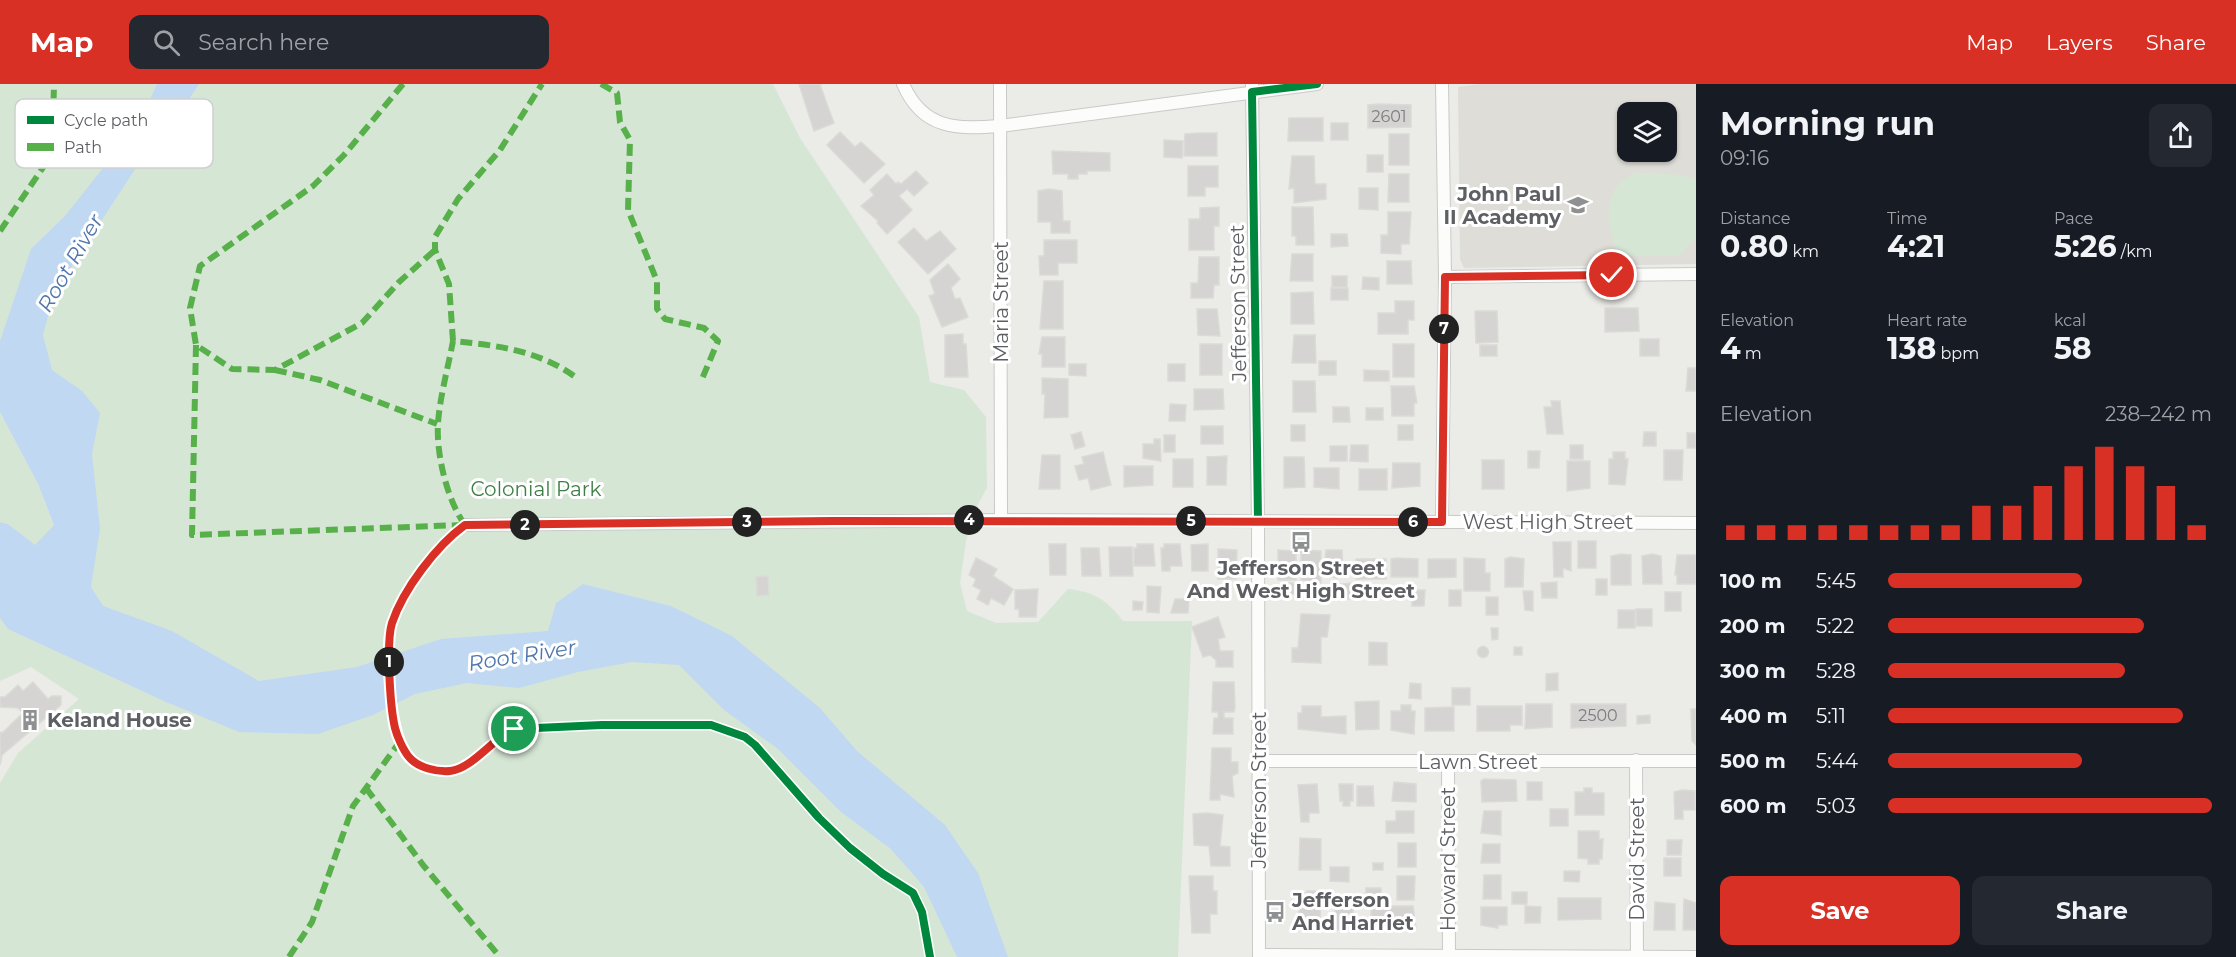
<!DOCTYPE html>
<meta charset="utf-8">
<style>
body{margin:0;font-family:Montserrat,sans-serif;background:#242831;color:#f1f3f6;height:100vh;display:flex;flex-direction:column;font-size:22px;white-space:nowrap}
*{box-sizing:border-box;margin:0}
p{font-size:20px;color:#9ea1a6}
.icon{flex:none;width:33px;height:33px;fill:none;stroke:currentColor;stroke-width:2;stroke-linecap:round;stroke-linejoin:round}
.map{position:relative;flex:1;overflow:hidden}
.panel{display:flex;flex-direction:column;background:#171b24;width:540px}
.panel>*{flex:none}
.buttons{position:absolute;left:1617px;top:18px;display:grid;gap:12px}
.buttons a{display:grid;place-items:center;width:60px;height:60px;border-radius:12px;background:#171b24;box-shadow:0 2px 4px #0004;font-size:30px}
.pin{position:absolute;display:grid;place-items:center;width:51px;height:51px;color:#fff;margin:-26px;border:3px solid #fff;border-radius:50%;box-shadow:0 2px 6px #0007}
.km{position:absolute;width:30px;height:30px;margin:-15px;border-radius:50%;background:#222;color:#fff;font-size:16px;line-height:30px;text-align:center}
.round{display:grid;place-items:center;flex:none;width:63px;height:63px;border-radius:12px;background:#242831}
.head{display:flex;align-items:center;justify-content:space-between;height:102px;padding:0 24px}
h1{font-size:33px;font-weight:700;line-height:45px}
.figures{display:grid;grid-template-columns:repeat(3,1fr);gap:9px;height:102px;padding:6px 24px}
.figures div{display:grid;align-content:center}
.figures b{font-size:30px;font-weight:700}
.figures small{font-size:16px;font-weight:400}
.figures p{font-size:16px}
.chart{height:168px;padding:12px 24px}
.chart p{display:flex;justify-content:space-between}
.chart svg{width:100%;height:108px;margin-top:6px;stroke:#d93025;stroke-width:6}
.cta{display:flex;gap:12px;margin-top:auto;padding:12px 24px}
.cta a{flex:1;height:69px;border-radius:12px;background:#d93025;color:#fff;font-size:24px;font-weight:700;line-height:69px;text-align:center}
.cta a+a{background:#242831;color:#f1f3f6}
ul{padding:0 24px;list-style:none;font-size:20px}
li{display:grid;grid-template-columns:96px 72px 1fr;align-items:center;height:45px}
li i{height:15px;border-radius:8px;background:#d93025}
header{display:flex;align-items:center;gap:36px;box-sizing:border-box;height:84px;padding:0 30px;background:#d93025;color:#fff}
header strong{font-size:28px}
nav{display:flex;gap:33px;margin-inline-start:auto;font-size:21px}
.search{width:420px;height:54px;background:#242831;display:flex;align-items:center;gap:15px;box-sizing:border-box;padding:0 21px;border-radius:12px;color:#9ea1a6;font-size:22px}
main{display:flex;flex:1;min-height:0}
.map>svg:first-child{display:block}
</style>
<header>
<strong>Map</strong>
<div class="search"><svg class="icon" aria-label="search" viewBox="0 0 24 24"><circle cx="10" cy="10" r="6"/><path d="M15 15l6 6"/></svg>Search here</div>
<nav><a>Map</a><a>Layers</a><a>Share</a></nav>
</header>
<main>
<div class="map">
<svg width="1696" height="873" viewBox="0 0 1696 873">
<rect width="100%" height="100%" fill="#ebebe7"/>
<path fill="#deddd7" fill-rule="evenodd" d="M1481 0H1696V180L1464 184 1460 175 1458 3ZM1628 28H1666V68H1628Z"/>
<g fill="#d6e6d5">
<path d="M0 0H773L800 54 919 233 930 298 964 306 986 333 987 404 978 420 966 457 960 499 967 527 996 539 1038 538 1068 505C1095 508 1107 516 1123 537H1192L1178 873H0V699L18 669 79 615 31 583 0 597V534L9 545 192 629 103 562 0 275Z"/>
<path d="M1635 89 1673 90 1696 95V154L1679 172H1619C1610 151 1601 120 1619 100 1623 95 1630 92 1635 89Z"/>
<path d="M0 328 38 400 54 441 35 462 8 440 0 438Z"/>
</g>
<path fill="#c0d8f1" d="M157 0H199L171 42 145 70 54 209 43 251 52 286 82 307 100 329 92 370 100 445 91 503 103 522 172 547 259 597 357 583 441 555 548 547 556 519 583 500 671 522 732 552 820 624 857 667 945 741 978 789 1008 873H957L924 803 891 765 841 728 778 665 724 626 679 581 632 578 578 588 519 604 467 599 415 610 373 631 318 650 239 648 166 618 8 545 0 534V438L8 440 35 461 54 441 38 400 0 328V257L31 165 65 132 118 65 142 33Z"/>
<g fill="#d5d4d2" stroke="#dadad6" stroke-width="1.5">
<path d="M799 0H822L820 1 834 39 814 47Z"/>
<path d="M1378 20 1411 21V43L1368 44V21Z"/>
<path d="M1289 34H1323V57H1288Z"/>
<rect x="1331" y="39" width="17" height="17"/>
<path d="M840 48 855 63 861 58 885 80 864 99 827 61Z"/>
<path d="M1199 49H1217V72H1184L1185 50Z"/>
<rect x="1389" y="50" width="20" height="31"/>
<path d="M1164 56 1183 57 1182 74 1164 73Z"/>
<path d="M1052 67 1110 69V87H1087V90H1078V95H1068V90H1053Z"/>
<rect x="1367" y="71" width="16" height="17"/>
<path d="M1292 72H1314L1315 100H1326V115L1294 119V104L1289 105Z"/>
<path d="M1188 82H1218V103H1205V112H1188Z"/>
<path d="M916 87 928 99 914 112 907 105 899 112 912 126 887 150 877 139 878 137 861 122 874 111 870 106 887 90 896 100 898 98 901 100Z"/>
<path d="M1389 90H1409V118H1388Z"/>
<path d="M1359 104H1378V126L1359 125Z"/>
<path d="M1049 105 1062 107 1063 137H1070V149H1051V138H1038V107Z"/>
<path d="M1219 123V142H1214V166H1189V135H1200V124Z"/>
<path d="M1292 123H1313L1314 161H1296V152H1292Z"/>
<path d="M1388 128H1411L1409 160H1401V170L1381 169V151H1388Z"/>
<path d="M914 144 926 157 940 147 956 165 928 190 898 158Z"/>
<path d="M1331 150H1347L1348 162 1331 163Z"/>
<path d="M1044 156H1077V179H1058V191H1040L1039 172H1044Z"/>
<path d="M1292 170H1313V197H1290Z"/>
<path d="M1199 173H1219V201H1214L1213 214H1191V199H1198Z"/>
<path d="M1387 177H1411L1412 200H1387Z"/>
<path d="M948 180 960 195 951 204 955 215 960 214 968 233 942 243 929 212 935 210 930 196Z"/>
<rect x="1332" y="192" width="15" height="11"/>
<path d="M1363 193 1379 194V206L1362 205Z"/>
<path d="M1044 197H1063V245H1040Z"/>
<rect x="1331" y="204" width="17" height="12"/>
<path d="M1313 208 1314 240H1291V209Z"/>
<path d="M1395 217H1414V236H1408V250H1378V229H1395Z"/>
<path d="M1605 224H1638L1639 247 1605 248Z"/>
<path d="M1197 225H1217L1220 252 1198 251Z"/>
<path d="M1475 227H1497L1498 258 1476 259Z"/>
<path d="M963 250V260H966L968 293H945V251Z"/>
<path d="M1294 251H1315L1316 279H1292Z"/>
<path d="M1042 253H1065V283H1042V270H1039Z"/>
<rect x="1640" y="255" width="19" height="17"/>
<rect x="1200" y="260" width="22" height="31"/>
<rect x="1393" y="260" width="21" height="33"/>
<rect x="1480" y="261" width="17" height="11"/>
<rect x="1319" y="277" width="17" height="14"/>
<path d="M1069 280H1086V292L1069 291Z"/>
<rect x="1168" y="280" width="17" height="17"/>
<path d="M1688 284H1696V307H1686Z"/>
<path d="M1364 286 1389 287V297H1364Z"/>
<path d="M1042 294 1068 295V333L1044 334 1045 310H1042Z"/>
<path d="M1293 297H1315L1316 328H1293Z"/>
<path d="M1391 302H1414L1417 319H1414V332H1392Z"/>
<path d="M1194 305H1223L1224 325 1194 326Z"/>
<path d="M1551 317H1560L1563 350H1547L1544 323H1552Z"/>
<path d="M1170 320 1186 321 1185 337H1169Z"/>
<path d="M1333 323H1349L1350 338H1333Z"/>
<rect x="1366" y="324" width="17" height="12"/>
<rect x="1291" y="341" width="14" height="16"/>
<rect x="1398" y="341" width="15" height="15"/>
<rect x="1201" y="342" width="22" height="18"/>
<path d="M1081 348 1085 362 1075 365 1071 351Z"/>
<path d="M1644 348H1656V362H1643Z"/>
<rect x="1687" y="349" width="9" height="15"/>
<rect x="1164" y="351" width="11" height="17"/>
<path d="M1154 355H1160L1161 377 1143 374V360H1154Z"/>
<path d="M1351 361H1368V378L1350 377Z"/>
<rect x="1570" y="361" width="13" height="14"/>
<rect x="1330" y="362" width="17" height="15"/>
<path d="M1664 366H1683L1682 396H1664Z"/>
<path d="M1528 367H1540L1539 384H1528Z"/>
<path d="M1103 368 1111 401 1091 406 1088 394 1079 396 1075 382 1084 380 1082 373Z"/>
<path d="M1613 368H1625V375H1628L1625 401 1609 400V375H1613Z"/>
<path d="M1042 371H1060V405H1039Z"/>
<path d="M1227 372 1226 401H1207V373Z"/>
<path d="M1284 373H1304L1305 403 1284 404Z"/>
<rect x="1173" y="375" width="20" height="28"/>
<rect x="1482" y="376" width="22" height="29"/>
<path d="M1567 377H1590V404L1567 407Z"/>
<path d="M1393 379H1420V402L1392 404Z"/>
<path d="M1124 382H1153V401L1124 403Z"/>
<path d="M1314 384H1339V405L1314 403Z"/>
<rect x="1359" y="385" width="28" height="21"/>
<rect x="1578" y="457" width="18" height="27"/>
<path d="M1553 458H1571V487L1563 484V493H1554Z"/>
<path d="M1049 460H1066V491H1050Z"/>
<path d="M1137 460H1153L1155 482H1134V464H1137Z"/>
<path d="M1164 460H1180L1182 482H1170V487H1162L1161 464H1164Z"/>
<path d="M1208 460V487H1192L1191 461Z"/>
<path d="M1109 463H1132L1133 492H1110Z"/>
<path d="M1081 464H1099L1101 492H1082Z"/>
<path d="M1218 465 1237 466 1236 495H1218Z"/>
<path d="M1278 466 1296 467V496H1278Z"/>
<path d="M1301 466 1321 467V499L1301 496Z"/>
<path d="M1326 466H1342L1343 491H1337V494L1324 491Z"/>
<path d="M1621 470 1631 471V501H1611V472Z"/>
<path d="M1652 470 1661 472 1662 500H1643L1642 472Z"/>
<path d="M1677 471H1696V500H1677V491H1675Z"/>
<path d="M1510 473 1524 475 1523 503H1505V475Z"/>
<path d="M976 474 997 485 993 492 1013 505 1004 521 991 514 988 521 977 515 981 506 973 502 976 495 969 491Z"/>
<path d="M1397 474 1418 475V493H1391V475Z"/>
<path d="M1464 474 1485 475V489H1490V507H1464Z"/>
<rect x="1356" y="475" width="30" height="20"/>
<path d="M1428 475H1456V493L1428 494Z"/>
<path d="M768 492 769 511 757 512 756 493Z"/>
<rect x="1596" y="495" width="11" height="16"/>
<path d="M1557 498V514H1542L1541 499Z"/>
<path d="M1281 499H1296V510H1280Z"/>
<path d="M1352 499V515H1333V501Z"/>
<path d="M1147 502 1161 503 1159 529 1147 528Z"/>
<path d="M1038 505 1036 533H1019V525H1015V506Z"/>
<path d="M1412 506H1425L1424 522H1412Z"/>
<rect x="1449" y="506" width="12" height="16"/>
<path d="M1523 507H1533V527L1525 526Z"/>
<rect x="1665" y="508" width="16" height="19"/>
<rect x="1486" y="513" width="12" height="18"/>
<path d="M1175 515H1189L1188 529H1171Z"/>
<path d="M1133 517 1143 518 1142 526H1133Z"/>
<rect x="1636" y="525" width="16" height="17"/>
<rect x="1618" y="526" width="17" height="18"/>
<path d="M1301 530 1330 531 1327 553H1321V579L1292 578V564H1298Z"/>
<path d="M1218 533 1225 553 1218 555 1220 567H1233V583H1216V576L1210 571 1203 573 1192 543Z"/>
<path d="M1491 544H1498V555L1492 556Z"/>
<path d="M1369 558 1387 559V581H1369Z"/>
<circle cx="1483" cy="568" r="5.5"/>
<rect x="1514" y="563" width="8" height="8"/>
<path d="M1558 589V606L1546 607V590Z"/>
<path d="M33 598 48 615 52 612H61V621L2 671 0 681V648L2 649 23 629 18 624 0 623V613H5L18 601 23 607Z"/>
<path d="M1213 598H1234L1235 624 1234 628H1224V634H1233V650H1213L1214 634H1218V628H1212Z"/>
<path d="M1410 599 1421 600V615L1409 614Z"/>
<rect x="1452" y="604" width="18" height="17"/>
<path d="M1379 617V645L1356 646 1355 618Z"/>
<path d="M1526 620H1552V643L1525 645Z"/>
<path d="M1571 620H1626V642L1571 644Z"/>
<path d="M1401 621H1411V627H1415L1414 650 1391 646V627H1401Z"/>
<path d="M1302 622H1321V633L1346 632V650L1298 645V629H1302Z"/>
<path d="M1477 622H1522V641H1510V647H1477Z"/>
<path d="M1454 623V647H1425V624Z"/>
<path d="M1691 625H1696V661L1692 657Z"/>
<path d="M1650 631V639L1637 640V632Z"/>
<path d="M1212 664H1231V678H1238V689L1232 692 1234 713 1220 710V716H1210Z"/>
<path d="M1484 695 1516 696 1517 717 1482 718 1481 697Z"/>
<path d="M1394 698 1416 700V718L1392 717Z"/>
<rect x="1527" y="698" width="15" height="18"/>
<path d="M1317 700 1319 729H1309V738H1301L1298 701Z"/>
<path d="M1339 700H1353V717H1350V722H1343V717H1340Z"/>
<path d="M1357 702H1373L1374 722H1357Z"/>
<path d="M1584 704H1592V709H1604V731H1575V708H1584Z"/>
<path d="M1682 706 1695 707V726H1683V735H1675L1674 708Z"/>
<rect x="1550" y="725" width="18" height="17"/>
<path d="M1396 727H1414V749H1386V737H1396Z"/>
<path d="M1484 727H1501V751L1481 749Z"/>
<path d="M1207 729 1223 731 1220 762 1230 763V782H1211L1209 762 1194 761 1193 730Z"/>
<path d="M1578 747H1599V755H1603L1602 775H1599V780H1588V775L1578 774Z"/>
<path d="M1300 754 1321 755V786H1299Z"/>
<path d="M1667 756H1682L1681 771H1667Z"/>
<rect x="1398" y="759" width="18" height="24"/>
<path d="M1483 760H1500V779H1481Z"/>
<rect x="1664" y="774" width="17" height="18"/>
<rect x="1373" y="779" width="10" height="7"/>
<path d="M1330 783H1349V798L1330 797Z"/>
<path d="M1564 787H1580L1579 798 1564 797Z"/>
<path d="M1484 791H1501V815H1483Z"/>
<path d="M1189 792H1213V807H1217V830H1210V849H1192Z"/>
<path d="M1397 792H1415L1414 816H1397Z"/>
<rect x="1366" y="804" width="15" height="15"/>
<path d="M1307 807H1321L1320 837H1299V809H1307Z"/>
<rect x="1512" y="808" width="15" height="12"/>
<path d="M1558 814H1601V835L1558 836Z"/>
<path d="M1684 815 1696 819V846H1683Z"/>
<path d="M1655 818 1675 820V846H1654Z"/>
<rect x="1335" y="819" width="18" height="27"/>
<path d="M1371 822H1413L1416 845 1386 844V835H1371Z"/>
<path d="M1525 822 1541 823 1540 839H1525Z"/>
<path d="M1481 823H1507V841H1498V844L1481 841Z"/>
</g>
<g fill="none" stroke-linecap="round" stroke-linejoin="round">
<defs>
<g id="minor">
<path d="M903 0C923 46 957 45 1000 42L1317 0"/>
<path d="M1000 0 1001 436"/>
<path d="M1252 0 1258 437 1259 873"/>
<path d="M1442 0 1445 193 1442 438"/>
<path d="M1445 193 1696 190"/>
<path d="M465 441 1001 436 1696 439"/>
<path d="M1636 676 1637 873"/>
<path d="M1259 677H1696"/>
<path d="M1448 679 1449 871"/>
<path d="M1259 871 1696 873"/>
</g>
</defs>
<use href="#minor" stroke="#c9c9c8" stroke-width="14"/>
<use href="#minor" stroke="#fcfcfb" stroke-width="12"/>
<g stroke="#58b04a" stroke-width="6" stroke-dasharray="12 6" stroke-linecap="butt">
<path d="M403 0 344 71 313 102 200 182 190 224 196 261 232 285 275 286 362 239 399 198 435 166"/>
<path d="M601 0 617 9 620 38 630 56 628 126 657 197V225L665 235 704 244 718 257 702 295"/>
<path d="M0 147 46 79 53 41 54 0"/>
<path d="M453 257 449 200 435 166V153L458 115 500 66 542 0"/>
<path d="M196 261 192 451 462 441"/>
<path d="M275 286 320 296 437 340"/>
<path d="M465 441C447 416 436 370 438 339 440 312 448 284 453 257 496 261 542 267 578 295"/>
<path d="M366 704 423 781 500 873"/>
<path d="M289 873 312 838 353 722 401 656"/>
</g>
<defs>
<path id="cycleway" d="M930 873 922 828 913 809 883 790 850 764 819 734 755 661 745 653 711 641H602L514 645C493 654 472 685 450 687 437 688 418 684 408 673 391 652 383 565 392 539 403 506 436 462 465 441L833 437H1258L1252 8 1317 0"/>
</defs>
<use href="#cycleway" stroke="#fff" stroke-width="11"/>
<use href="#cycleway" stroke="#00873e" stroke-width="8"/>
</g>
<g fill="none" stroke-linecap="round" stroke-linejoin="round">
<defs>
<path id="route" d="M514 645C493 654 472 685 450 687 437 688 418 684 409 673 403 666 397 652 395 644 390 623 386 558 392 539 403 506 436 462 465 441L833 437 1442 438 1445 193 1612 191"/>
</defs>
<use href="#route" stroke="#fff" stroke-width="12"/>
<use href="#route" stroke="#d93025" stroke-width="8"/>
</g>
<defs>
<symbol id="school-bare" viewBox="-9 -9 18 18"><path d="M0-5L7-2L0 1L-7-2ZM-4 1L0 2.5L4 1V4Q0 6-4 4Z" fill="#8f9091" stroke="#fff" stroke-width="2.5" paint-order="stroke"/></symbol>
<symbol id="bus-bare" viewBox="-9 -9 18 18"><path d="M-5-6H5V4H4V6H2V4H-2V6H-4V4H-5ZM-3.5-4V0h7V-4ZM-3.5 1.2v1.5H-2V1.2ZM2 1.2v1.5H3.5V1.2Z" fill="#8f9091" stroke="#fff" stroke-width="2.5" paint-order="stroke"/></symbol>
<symbol id="building-bare" viewBox="-9 -9 18 18"><path d="M-4-6H4V6H1V3H-1V6H-4ZM-2.5-4.3h1.7v1.8h-1.7ZM.8-4.3h1.7v1.8H.8ZM-2.5-1h1.7V.8h-1.7ZM.8-1h1.7V.8H.8Z" fill="#8f9091" stroke="#fff" stroke-width="2.5" paint-order="stroke"/></symbol>
</defs>
<g fill-rule="evenodd">
<use href="#school-bare" x="1563" y="106" width="30" height="30"/>
<use href="#bus-bare" x="1286" y="443" width="30" height="30"/>
<use href="#building-bare" x="15" y="621" width="30" height="30"/>
<use href="#bus-bare" x="1260" y="813" width="30" height="30"/>
</g>
<g text-anchor="middle" dominant-baseline="central" stroke-width="6" stroke-linejoin="round" paint-order="stroke">
<g font-size="16" fill="#7c7d7f">
<text x="1389" y="32">2601</text>
<text x="1598" y="631">2500</text>
</g>
<g font-size="20" font-weight="bold" fill="#5d5f63" stroke="#fff" text-anchor="start">
<text x="1561" y="110" text-anchor="end">John Paul<tspan x="1561" dy="23">II Academy</tspan></text>
<text x="1301" y="484" text-anchor="middle">Jefferson Street<tspan x="1301" dy="23">And West High Street</tspan></text>
<text x="47" y="636">Keland House</text>
<text x="1292" y="816">Jefferson<tspan x="1292" dy="23">And Harriet</tspan></text>
</g>
<g font-size="20" fill="#5d5f63" stroke="#fff">
<text transform="translate(1001 218) rotate(-90)">Maria Street</text>
<text transform="translate(1238 219) rotate(-91)">Jefferson Street</text>
<text x="1548" y="438">West High Street</text>
<text x="1478" y="678">Lawn Street</text>
<text transform="translate(1259 706) rotate(-90)">Jefferson Street</text>
<text transform="translate(1448 775) rotate(-90)">Howard Street</text>
<text transform="translate(1637 775) rotate(-90)">David Street</text>
</g>
<g font-size="20" fill="#3f7f47" stroke="#fff">
<text x="536" y="405">Colonial Park</text>
</g>
<g font-size="21" font-style="italic" fill="#5076ad" stroke="#fff">
<text transform="translate(70 179) rotate(-60)">Root River</text>
<text transform="translate(522 571) rotate(-9)">Root River</text>
</g>
</g>
<rect x="15" y="15" width="198" height="69" rx="9" fill="#fff" stroke="#cecfd0" stroke-width="1.5"/>
<rect x="27" y="32" width="27" height="8" fill="#00873e"/>
<rect x="27" y="59" width="27" height="8" fill="#58b04a"/>
<g font-size="16" fill="#5d5f63">
<text x="64" y="42">Cycle path</text>
<text x="64" y="69">Path</text>
</g>
</svg>
<div class="buttons">
<a><svg class="icon" aria-label="layers" viewBox="0 0 24 24"><path d="M12 4l9 5-9 5-9-5zM3 14l9 5 9-5"/></svg></a>
</div>
<div class="pin" style="left:514px;top:645px;background:#1e9e55"><svg class="icon" aria-label="arrive" viewBox="0 0 24 24"><path d="M6 21V4h12l-3 4 3 4H6"/></svg></div>
<div class="pin" style="left:1612px;top:191px;background:#d93025"><svg class="icon" aria-label="check" viewBox="0 0 24 24"><path d="M5 12l5 5 9-10"/></svg></div>
<b class="km" style="left:389px;top:578px">1</b>
<b class="km" style="left:525px;top:441px">2</b>
<b class="km" style="left:747px;top:438px">3</b>
<b class="km" style="left:969px;top:436px">4</b>
<b class="km" style="left:1191px;top:437px">5</b>
<b class="km" style="left:1413px;top:438px">6</b>
<b class="km" style="left:1444px;top:245px">7</b>
</div>
<section class="panel">
<div class="head"><div><h1>Morning run</h1><p>09:16</p></div><a class="round"><svg class="icon" aria-label="share" viewBox="0 0 24 24"><path d="M12 15V3M7 8l5-5 5 5M5 13v7h14v-7"/></svg></a></div>
<div class="figures">
<div><p>Distance</p><b>0.80<small> km</small></b></div>
<div><p>Time</p><b>4:21</b></div>
<div><p>Pace</p><b>5:26<small> /km</small></b></div>
</div>
<div class="figures">
<div><p>Elevation</p><b>4<small> m</small></b></div>
<div><p>Heart rate</p><b>138<small> bpm</small></b></div>
<div><p>kcal</p><b>58</b></div>
</div>
<div class="chart"><p><span>Elevation</span>238–242 m</p>
<svg viewBox="0 0 160 44" preserveAspectRatio="none"><path d="M5 44V38M15 44V38M25 44V38M35 44V38M45 44V38M55 44V38M65 44V38M75 44V38M85 44V30M95 44V30M105 44V22M115 44V14M125 44V6M135 44V14M145 44V22M155 44V38"/></svg>
</div>
<ul>
<li><b>100 m</b>5:45<i style="width:60%"></i></li>
<li><b>200 m</b>5:22<i style="width:79%"></i></li>
<li><b>300 m</b>5:28<i style="width:73%"></i></li>
<li><b>400 m</b>5:11<i style="width:91%"></i></li>
<li><b>500 m</b>5:44<i style="width:60%"></i></li>
<li><b>600 m</b>5:03<i style="width:100%"></i></li>
</ul>
<div class="cta"><a>Save</a><a>Share</a></div>
</section>
</main>
